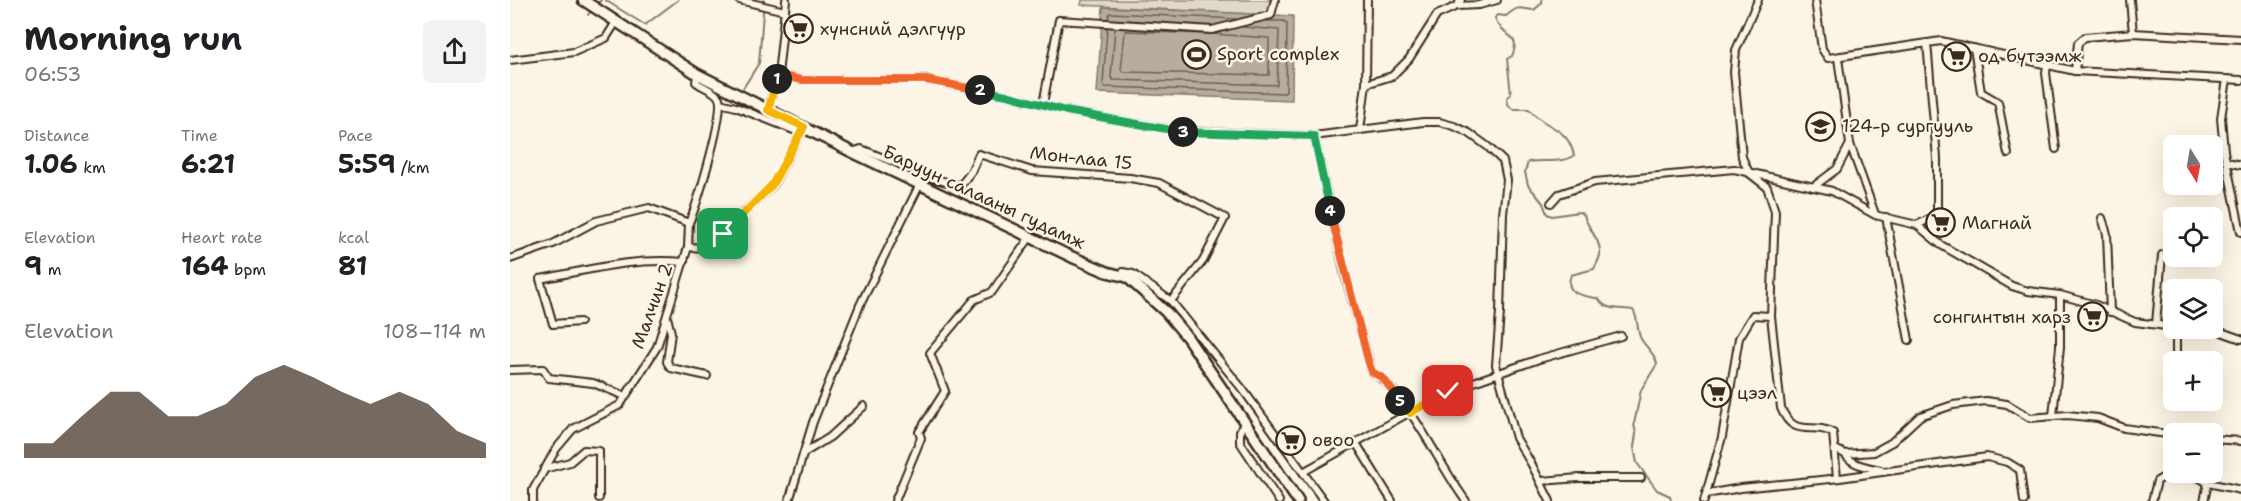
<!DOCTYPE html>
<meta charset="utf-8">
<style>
body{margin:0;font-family:"Shantell Sans",sans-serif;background:#f2f2f2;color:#202124;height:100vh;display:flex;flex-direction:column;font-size:22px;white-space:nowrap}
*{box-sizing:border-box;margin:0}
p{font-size:20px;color:#757577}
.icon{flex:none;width:33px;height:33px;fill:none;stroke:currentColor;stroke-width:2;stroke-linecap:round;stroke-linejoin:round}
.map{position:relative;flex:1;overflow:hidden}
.details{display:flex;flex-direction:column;background:#fff;width:510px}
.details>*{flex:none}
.needle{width:39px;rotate:169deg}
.fabs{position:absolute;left:1653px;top:135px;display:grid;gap:12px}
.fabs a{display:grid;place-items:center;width:60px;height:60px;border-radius:9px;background:#fff;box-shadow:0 6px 24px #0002;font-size:30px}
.pin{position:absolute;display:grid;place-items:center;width:51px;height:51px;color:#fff;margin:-26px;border-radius:12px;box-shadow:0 3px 9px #0006}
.km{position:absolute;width:30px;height:30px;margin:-15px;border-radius:50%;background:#222;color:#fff;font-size:16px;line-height:30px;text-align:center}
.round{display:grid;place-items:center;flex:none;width:63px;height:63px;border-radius:9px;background:#f2f2f2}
.overview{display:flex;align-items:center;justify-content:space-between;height:102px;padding:0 24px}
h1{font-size:33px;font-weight:700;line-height:45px}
.metrics{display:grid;grid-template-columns:repeat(3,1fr);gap:9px;height:102px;padding:6px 24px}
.metrics div{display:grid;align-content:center}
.metrics b{font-size:26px;font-weight:700}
.metrics small{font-size:16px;font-weight:400}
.metrics p{font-size:16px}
.chart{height:168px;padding:12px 24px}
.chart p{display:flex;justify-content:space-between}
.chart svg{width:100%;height:108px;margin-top:6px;fill:#3b2a1e;opacity:.7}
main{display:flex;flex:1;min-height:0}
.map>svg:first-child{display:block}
</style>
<main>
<section class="details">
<div class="overview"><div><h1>Morning run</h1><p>06:53</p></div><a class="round"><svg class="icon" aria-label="share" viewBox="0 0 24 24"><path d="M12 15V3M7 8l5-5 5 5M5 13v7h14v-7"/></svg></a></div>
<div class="metrics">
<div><p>Distance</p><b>1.06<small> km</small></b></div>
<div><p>Time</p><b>6:21</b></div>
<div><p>Pace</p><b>5:59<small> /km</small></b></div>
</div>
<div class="metrics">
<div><p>Elevation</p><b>9<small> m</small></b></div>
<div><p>Heart rate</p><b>164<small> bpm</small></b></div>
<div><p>kcal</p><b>81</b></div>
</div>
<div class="chart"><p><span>Elevation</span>108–114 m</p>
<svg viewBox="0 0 160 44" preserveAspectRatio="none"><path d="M0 44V38L10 38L20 27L30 17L40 17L50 27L60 27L70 22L80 11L90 6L100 11L110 17L120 22L130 17L140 22L150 33L160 38V44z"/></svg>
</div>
</section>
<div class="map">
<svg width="1731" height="501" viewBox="0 0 1731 501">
<rect width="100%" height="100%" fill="#fcf5e5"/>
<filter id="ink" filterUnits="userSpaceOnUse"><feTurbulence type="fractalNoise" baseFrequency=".0167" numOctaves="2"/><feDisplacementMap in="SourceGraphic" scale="12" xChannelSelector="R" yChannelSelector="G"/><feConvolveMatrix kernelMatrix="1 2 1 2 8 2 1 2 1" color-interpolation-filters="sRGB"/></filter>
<g filter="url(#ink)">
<path fill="#e0d8c8" stroke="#8e8173" stroke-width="1.5" d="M572 0H760L761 15 571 5Z"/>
<path fill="#b7ad9e" stroke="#85796b" stroke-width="1.5" d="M593 7 783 16 782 100 587 93Z"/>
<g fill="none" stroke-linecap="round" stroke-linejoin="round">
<g stroke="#6d5e51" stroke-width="1.5">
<path d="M598 19 599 14 601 13 726 19"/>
<path d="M597 28 593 84 595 87 774 93 776 91 777 24 774 21H757"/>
<path d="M605 28 601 77 603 80 767 85 769 30 732 27"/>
<path d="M698 34 615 31 611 70 614 72 759 75V38L702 34"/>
</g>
<g stroke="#85796b" stroke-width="2">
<path d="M95 0 135 25 168 0"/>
<path d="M1032 0V3L1024 10C1008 9 1011 4 996 16L987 15 985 18C993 39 1012 33 1002 56L997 59 1001 94 997 98 998 104 1002 109H1019C1034 129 1058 125 1064 156 1051 164 1033 159 1018 162L1015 172 1018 185 1033 203 1037 214 1042 216 1069 212 1074 215C1077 228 1092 241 1090 255 1089 260 1086 265 1084 269L1061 275C1053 296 1075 295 1089 299 1095 311 1111 308 1123 310 1129 319 1126 329 1131 339 1137 349 1145 353 1147 364L1131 390 1124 424 1126 434 1124 447 1127 463 1147 490 1160 496 1161 501"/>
<path d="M88 3 91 0"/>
<path d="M78 15 80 12"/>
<path d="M230 93 249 63 254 0"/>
</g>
<defs>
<g id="street">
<path d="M229 0 275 11"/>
<path d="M1305 0 1312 49 1318 58 1431 41 1565 71 1731 80"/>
<path d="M1620 0 1623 33"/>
<path d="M947 6 969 5 987 0"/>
<path d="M1464 48 1471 92 1488 102 1498 154"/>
<path d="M0 60 64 52 96 38 106 22"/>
<path d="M1537 65 1536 73 1546 149"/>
<path d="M1565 71 1568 43 1575 37 1623 33 1731 39"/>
<path d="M268 75 292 80H416L497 95 556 111 669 131 804 136 850 130 856 84 857 0"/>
<path d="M1717 79 1711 118 1714 151 1731 232"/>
<path d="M856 84 882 76 899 59 927 15 947 6 951 0"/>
<path d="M210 103 226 107 291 133"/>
<path d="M533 104 549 20 702 30 761 15 765 0"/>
<path d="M258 109 268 75 276 0"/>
<path d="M850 130 913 122H929L944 126 959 133 977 146 993 161 997 180 993 214 990 312 986 365 1006 438 1022 465 1040 501"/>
<path d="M804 136 834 271 862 372C898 393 930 467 956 501"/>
<path d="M1340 144 1365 214"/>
<path d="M342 152 351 149 426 179 450 186 461 172 469 154 522 171 620 178 649 183 715 218 693 261 661 301"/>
<path d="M1717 162 1731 165"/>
<path d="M1303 187 1327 169 1340 144 1328 58"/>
<path d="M1041 203 1049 194 1085 182 1224 169 1322 191 1365 215 1407 225 1431 245 1502 286 1518 291 1550 295 1586 305 1625 322 1664 327"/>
<path d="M1376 217 1399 340"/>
<path d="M1592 218 1597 234 1600 312"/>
<path d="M179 223C187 205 215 113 209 98 205 90 193 88 186 82L187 74"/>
<path d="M1407 225 1427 215V158L1417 43"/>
<path d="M0 259 43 244 86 221 139 208 179 223 178 247"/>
<path d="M613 272 623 274 661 301 734 391 814 501"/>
<path d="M1261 316 1271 408C1284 440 1303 421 1323 433L1327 478"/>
<path d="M157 317 161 333 157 362 161 368 197 376"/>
<path d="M70 322 43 324 30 279C79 270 123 257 174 262"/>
<path d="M1646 324 1652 255"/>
<path d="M1700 328 1731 339"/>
<path d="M1666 362V328"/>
<path d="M0 370 33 369 39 378 83 383 115 396"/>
<path d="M1543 416 1550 347V295"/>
<path d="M735 421 730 431V442L769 501"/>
<path d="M1702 439 1731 441"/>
<path d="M846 443 882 501"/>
<path d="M1325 449 1335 454 1364 452 1382 442 1410 416 1443 405 1476 401 1497 404 1520 418 1557 415 1588 418 1614 428 1664 435"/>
<path d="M294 453 320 437 354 406"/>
<path d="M1335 454C1343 466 1358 467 1371 470"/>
<path d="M34 469 60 462 74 450 89 451V498"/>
<path d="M793 472 938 391 1029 359 1111 336"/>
<path d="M1679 472 1698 483 1731 490"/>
<path d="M1031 481 1069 478H1131"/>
<path d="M1196 494 1231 488 1330 478 1477 457 1497 462 1510 470 1514 501"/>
<path d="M23 501V490L46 449 63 429 110 405 147 347 178 247 196 248 263 185 294 127"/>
<path d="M279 501 303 422 350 305 410 184"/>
<path d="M385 501 411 438 409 432 435 391 420 353 464 300 482 292 520 237"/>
<path d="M1194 501 1212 437 1229 338 1243 315 1261 316 1265 211 1257 187 1239 173 1232 157 1224 72 1226 50 1248 0"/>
<path d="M1642 501 1647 481 1664 471"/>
<path d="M1694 501 1698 483"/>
</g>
<path id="secondary" d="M73 0 187 74 342 152 562 257 597 272 617 277 656 312 677 337 788 501"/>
</defs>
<use href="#street" stroke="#3b2a1e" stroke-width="10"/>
<use href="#secondary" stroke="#3b2a1e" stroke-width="14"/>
<use href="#street" stroke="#fcf5e5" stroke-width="6"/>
<use href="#secondary" stroke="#fcf5e5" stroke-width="9"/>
</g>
</g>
<g fill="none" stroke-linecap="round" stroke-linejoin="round" filter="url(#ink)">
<defs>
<path id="split-1" d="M213 234 262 185 294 127 258 110 267 79"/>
<path id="split-2" d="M267 79 268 75 292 80H416L470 90"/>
<path id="split-3" d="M470 90 497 95 556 111 673 132"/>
<path id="split-4" d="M673 132 804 136 820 211"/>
<path id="split-5" d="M820 211 858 360 862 372 873 378 890 401"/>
<path id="split-6" d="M890 401 900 413 938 391"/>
</defs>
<use href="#split-1" stroke="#fff" stroke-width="12"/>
<use href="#split-2" stroke="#fff" stroke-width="12"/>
<use href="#split-3" stroke="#fff" stroke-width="12"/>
<use href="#split-4" stroke="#fff" stroke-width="12"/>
<use href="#split-5" stroke="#fff" stroke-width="12"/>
<use href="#split-6" stroke="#fff" stroke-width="12"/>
<use href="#split-1" stroke="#f5b400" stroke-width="8"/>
<use href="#split-2" stroke="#f0652b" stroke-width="8"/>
<use href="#split-3" stroke="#22a559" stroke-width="8"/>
<use href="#split-4" stroke="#22a559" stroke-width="8"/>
<use href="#split-5" stroke="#f0652b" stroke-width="8"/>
<use href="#split-6" stroke="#f5b400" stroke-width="8"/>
</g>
<defs>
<symbol id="supermarket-ring" viewBox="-11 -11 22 22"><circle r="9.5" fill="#fcf5e5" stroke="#3b2a1e" stroke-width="1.5"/><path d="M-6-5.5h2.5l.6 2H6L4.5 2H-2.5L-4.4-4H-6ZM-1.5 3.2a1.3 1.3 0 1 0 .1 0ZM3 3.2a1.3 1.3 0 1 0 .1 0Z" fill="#3b2a1e"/></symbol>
<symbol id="stadium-ring" viewBox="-11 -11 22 22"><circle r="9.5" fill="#fcf5e5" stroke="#3b2a1e" stroke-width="1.5"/><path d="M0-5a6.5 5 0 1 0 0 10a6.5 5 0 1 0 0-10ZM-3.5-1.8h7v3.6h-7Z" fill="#3b2a1e"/></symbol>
<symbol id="school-ring" viewBox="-11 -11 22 22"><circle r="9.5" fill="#fcf5e5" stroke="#3b2a1e" stroke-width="1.5"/><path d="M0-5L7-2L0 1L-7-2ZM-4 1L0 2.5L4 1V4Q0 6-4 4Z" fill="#3b2a1e"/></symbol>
</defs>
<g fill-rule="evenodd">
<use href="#supermarket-ring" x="272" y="12" width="33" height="33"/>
<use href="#stadium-ring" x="670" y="38" width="33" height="33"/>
<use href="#supermarket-ring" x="1430" y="40" width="33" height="33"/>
<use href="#school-ring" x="1294" y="110" width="33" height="33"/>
<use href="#supermarket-ring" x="1414" y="206" width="33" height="33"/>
<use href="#supermarket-ring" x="1566" y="300" width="33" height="33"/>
<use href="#supermarket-ring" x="1190" y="376" width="33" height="33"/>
<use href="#supermarket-ring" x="764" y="424" width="33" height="33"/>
</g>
<g text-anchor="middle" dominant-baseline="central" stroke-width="5" stroke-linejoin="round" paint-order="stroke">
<g font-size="18" fill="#3b2a1e" stroke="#fcf5e5" text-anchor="start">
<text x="310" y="29">хүнсний дэлгүүр</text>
<text x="707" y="54">Sport complex</text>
<text x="1468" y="56">од бүтээмж</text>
<text x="1332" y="126">124-р сургууль</text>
<text x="1452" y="223">Магнай</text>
<text x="1561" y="317" text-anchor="end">сонгинтын харз</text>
<text x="1227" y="393">цээл</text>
<text x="802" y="440">овоо</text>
</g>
<g font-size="18" fill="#3b2a1e" stroke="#fcf5e5">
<text transform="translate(571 158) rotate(6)">Мон-лаа 15</text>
<text transform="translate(474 197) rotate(25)">Баруун салааны гудамж</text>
<text transform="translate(142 306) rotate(-70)">Малчин 2</text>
</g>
</g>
</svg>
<div class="fabs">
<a><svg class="needle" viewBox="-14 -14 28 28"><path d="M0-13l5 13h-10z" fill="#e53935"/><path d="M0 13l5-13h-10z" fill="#757577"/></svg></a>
<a><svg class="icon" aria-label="locate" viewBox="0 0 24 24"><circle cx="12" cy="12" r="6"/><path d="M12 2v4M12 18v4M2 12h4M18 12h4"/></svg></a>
<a><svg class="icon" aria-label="layers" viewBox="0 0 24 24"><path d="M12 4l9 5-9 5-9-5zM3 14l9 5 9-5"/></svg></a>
<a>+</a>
<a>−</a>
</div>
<div class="pin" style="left:213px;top:234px;background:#1e9e55"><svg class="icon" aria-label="arrive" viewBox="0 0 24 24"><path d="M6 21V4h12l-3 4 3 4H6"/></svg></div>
<div class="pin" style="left:938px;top:391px;background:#d93025"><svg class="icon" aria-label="check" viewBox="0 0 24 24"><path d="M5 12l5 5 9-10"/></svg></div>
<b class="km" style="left:267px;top:79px">1</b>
<b class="km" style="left:470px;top:90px">2</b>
<b class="km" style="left:673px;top:132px">3</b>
<b class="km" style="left:820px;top:211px">4</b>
<b class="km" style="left:890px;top:401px">5</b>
</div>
</main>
